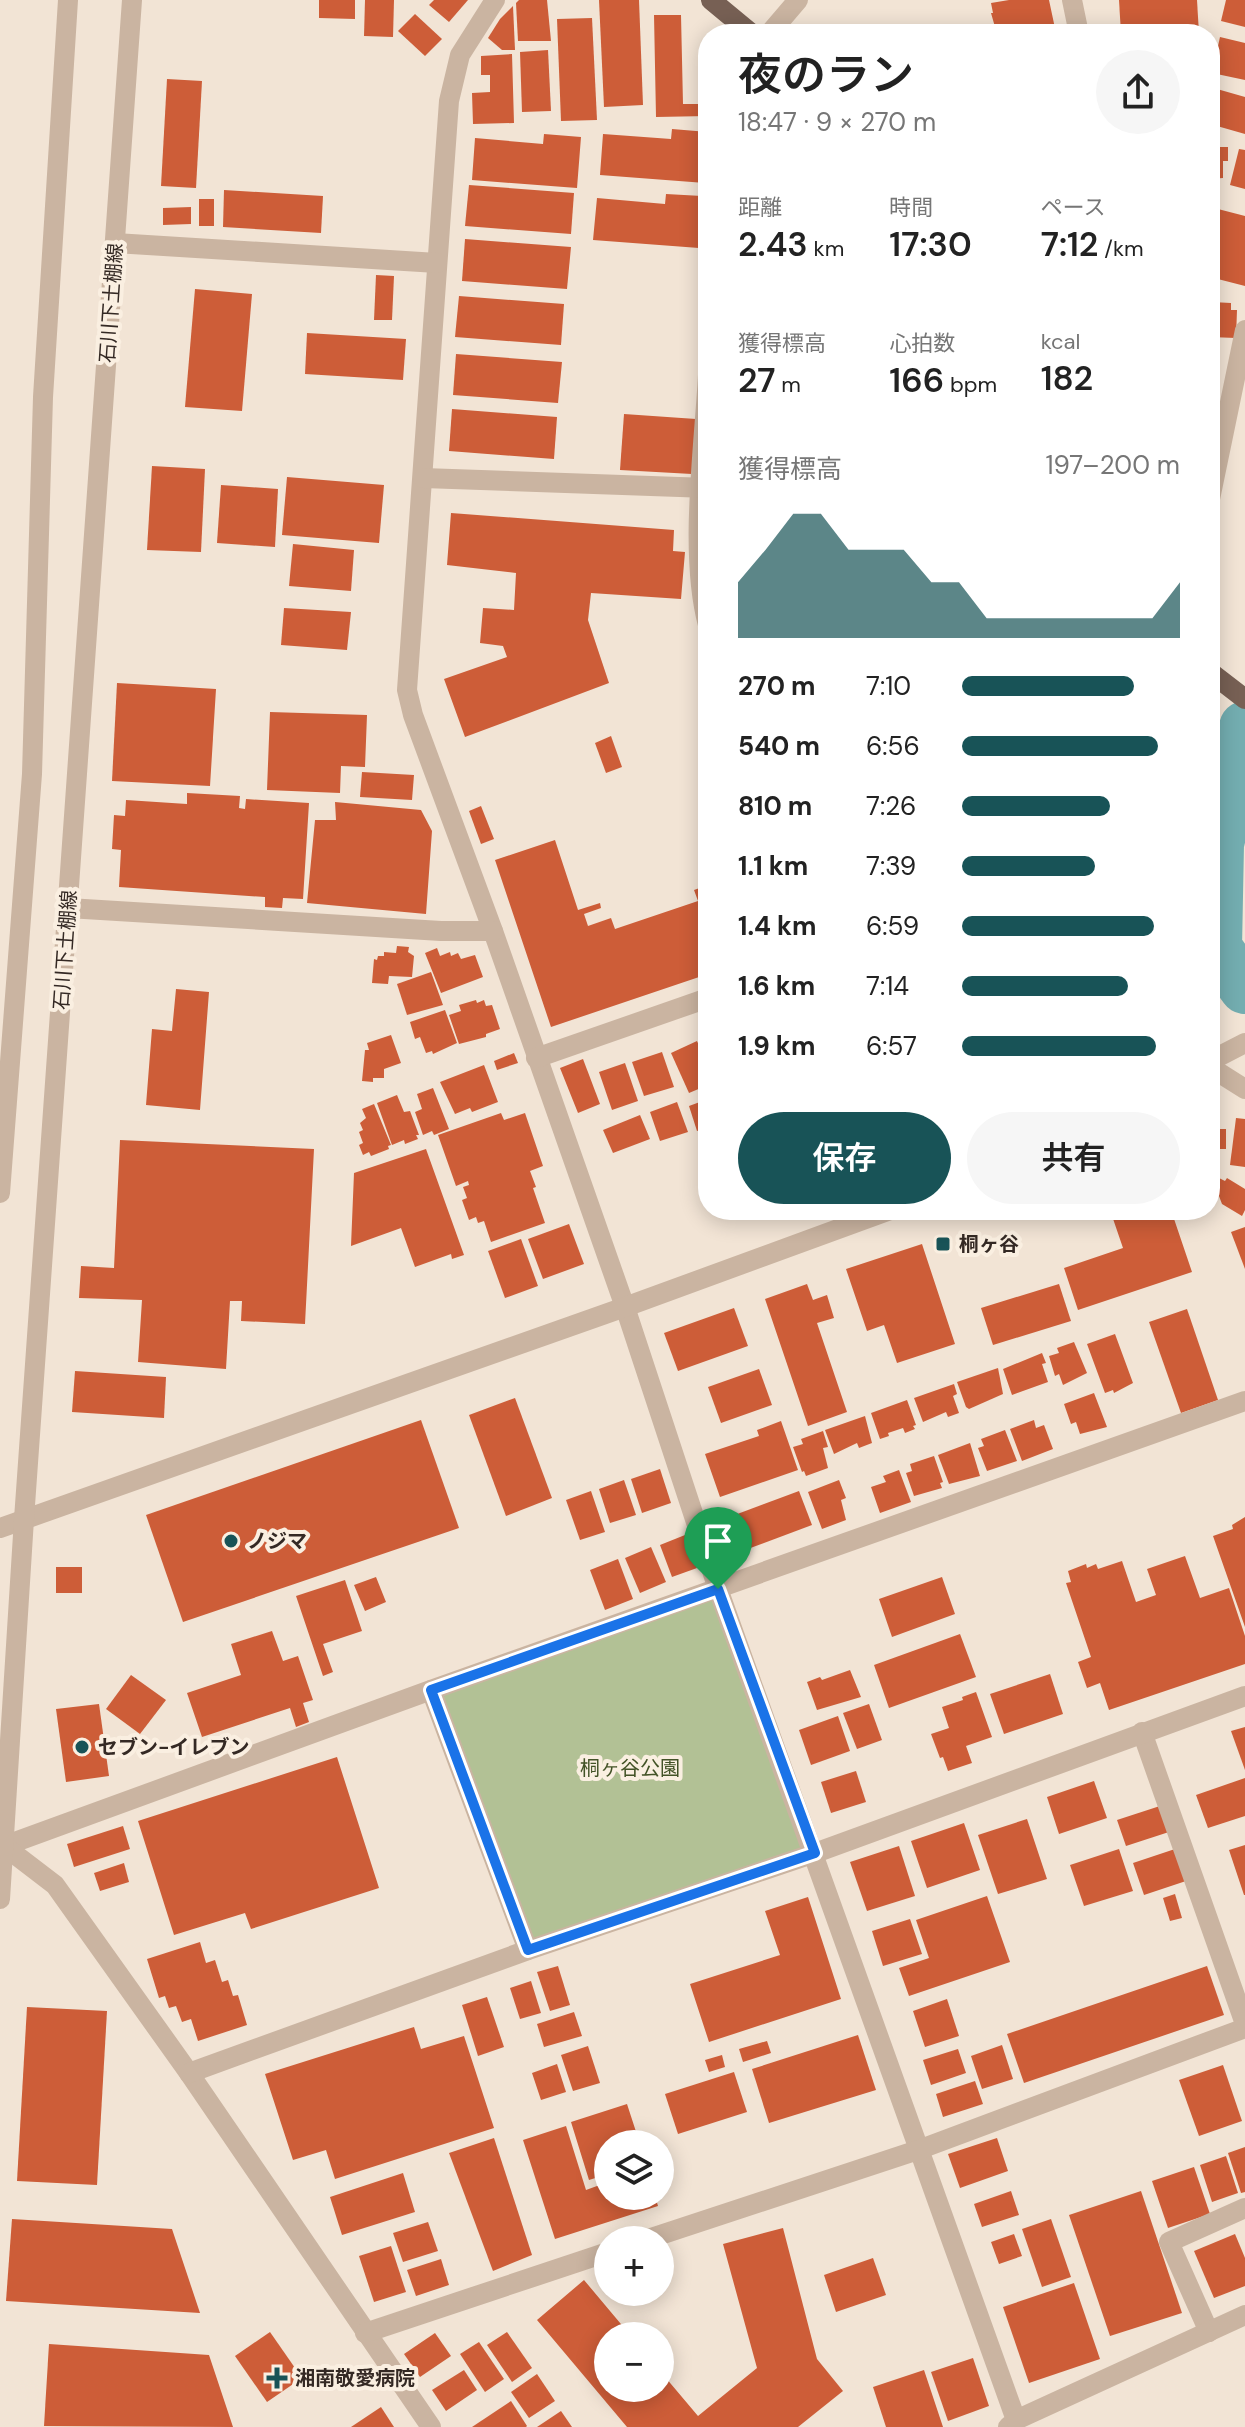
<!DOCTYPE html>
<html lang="ja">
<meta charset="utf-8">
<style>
body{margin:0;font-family:"DM Sans","Noto Sans JP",sans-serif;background:#f6f6f6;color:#222;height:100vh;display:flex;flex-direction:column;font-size:30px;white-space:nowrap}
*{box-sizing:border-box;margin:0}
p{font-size:26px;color:#767676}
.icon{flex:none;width:44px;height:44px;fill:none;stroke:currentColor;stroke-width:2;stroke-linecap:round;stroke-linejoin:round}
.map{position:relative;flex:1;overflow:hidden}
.drawer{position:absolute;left:698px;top:24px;width:522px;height:1196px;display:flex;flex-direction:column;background:#fff;border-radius:32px;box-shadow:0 4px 20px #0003}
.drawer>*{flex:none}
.controls{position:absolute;left:594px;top:2130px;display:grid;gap:16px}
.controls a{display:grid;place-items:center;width:80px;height:80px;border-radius:50%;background:#fff;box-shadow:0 4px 20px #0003;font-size:40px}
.pin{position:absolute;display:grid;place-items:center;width:68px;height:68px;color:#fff;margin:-82px -34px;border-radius:50% 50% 50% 0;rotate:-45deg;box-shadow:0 0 8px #0007}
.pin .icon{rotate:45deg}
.round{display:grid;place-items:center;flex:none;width:84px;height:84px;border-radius:42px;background:#f6f6f6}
.headline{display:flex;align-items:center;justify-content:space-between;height:136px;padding:0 40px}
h1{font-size:44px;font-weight:600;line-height:60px}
.stats{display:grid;grid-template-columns:repeat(3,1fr);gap:12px;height:136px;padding:8px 40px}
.stats div{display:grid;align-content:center}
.stats b{font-size:34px;font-weight:600}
.stats small{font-size:22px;font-weight:400}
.stats p{font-size:22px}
.chart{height:224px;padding:16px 40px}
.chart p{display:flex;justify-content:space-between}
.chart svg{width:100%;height:144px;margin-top:8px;fill:#185357;opacity:.7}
.primary-button{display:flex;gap:16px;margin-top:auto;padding:16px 40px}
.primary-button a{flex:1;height:92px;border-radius:48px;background:#185357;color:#fff;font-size:32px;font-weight:600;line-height:92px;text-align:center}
.primary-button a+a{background:#f6f6f6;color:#222}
ul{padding:0 40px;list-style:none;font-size:26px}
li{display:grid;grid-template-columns:128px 96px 1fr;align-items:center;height:60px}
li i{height:20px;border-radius:10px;background:#185357}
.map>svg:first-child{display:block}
</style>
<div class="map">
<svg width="1245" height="2427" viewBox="0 0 1245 2427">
<rect width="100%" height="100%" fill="#f2e4d5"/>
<path fill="#b2c195" d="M718 1589 815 1853 528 1950 431 1690Z"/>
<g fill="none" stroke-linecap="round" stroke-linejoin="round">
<path stroke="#73adb0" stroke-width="52" d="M1245 727 1218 844 1216 948 1245 988"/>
</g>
<g fill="#cd5d38">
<path d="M319 0H355V19L319 18Z"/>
<path d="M365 0H394L393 37 364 36Z"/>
<path d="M434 0H468L449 22 429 5Z"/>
<path d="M519 0H547L551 41H518L516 3Z"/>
<path d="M599 0H639L643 105 604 107Z"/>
<path d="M1009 0H1049L1056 33 997 34 991 13H993L991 3Z"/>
<path d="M1119 0H1197L1199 34H1121Z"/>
<path d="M1226 0H1245V27L1221 21Z"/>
<path d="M513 6 515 50H502L488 38 500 19Z"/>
<path d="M415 14 442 39 425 56 398 31Z"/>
<path d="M654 15H681L683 104H708V116L656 117Z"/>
<path d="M592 18 597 120 561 121 557 19Z"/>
<path d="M1220 37 1245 43V80L1212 73Z"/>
<path d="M548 50 551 111 522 112 520 52Z"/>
<path d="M512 54 514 123 473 124 472 93 490 92V75H481V56Z"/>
<path d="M167 79 202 81 196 188 161 186Z"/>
<path d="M1217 89 1245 97V134L1210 124V110Z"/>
<path d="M672 129 708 132 705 183 600 175 603 134 671 139Z"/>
<path d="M544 134 581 137 577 188 472 180 475 138 543 144Z"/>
<path d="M1210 147H1228V161H1223V178L1210 179Z"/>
<path d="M1239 149 1245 150V189L1230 185Z"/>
<path d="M469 185 574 193 571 234 465 226Z"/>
<path d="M224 190 323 196 321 233 223 227Z"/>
<path d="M666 194 702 196 699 248 593 240 597 198 665 204Z"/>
<rect x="199" y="199" width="15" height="27"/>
<path d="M191 207V224L163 225V208Z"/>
<path d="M1218 209 1245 216V286L1210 277V210L1217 213Z"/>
<path d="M465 239 571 247 567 289 462 281Z"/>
<path d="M376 275 394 276 392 320H374Z"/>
<path d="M195 289 252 294 242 411 185 407Z"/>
<path d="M459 296 564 304 561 345 455 337Z"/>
<path d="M1212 302 1231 303V310H1237L1236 338 1210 337Z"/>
<path d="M307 333 406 339 403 380 305 374Z"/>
<path d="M456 354 562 362 558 403 453 395Z"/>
<path d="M452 409 557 417 554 459 449 451Z"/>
<path d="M624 414 696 419 692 474 620 470Z"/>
<path d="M152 466 205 469 201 552 147 550Z"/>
<path d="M287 477 384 485 379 543 282 535Z"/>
<path d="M221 485 278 489 275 547 217 543Z"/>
<path d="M451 513 674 530 673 551 685 552 681 599 591 593 588 620 609 683 465 737 444 679 507 657 503 646 480 643 483 608 514 610 516 573 447 565Z"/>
<path d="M293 544 354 550 351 591 289 586Z"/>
<path d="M284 608 351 612 347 650 281 645Z"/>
<path d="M117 683 216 689 210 786 112 781Z"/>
<path d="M270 712 367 715 365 767 341 766 340 793 267 790Z"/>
<path d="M611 736 622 767 606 773 595 743Z"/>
<path d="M362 772 414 775 412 800 360 797Z"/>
<path d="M187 793 240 796 239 808 245 809 246 799 309 803 303 899 283 898 282 908 265 907V897L119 887 121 850 112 849 114 815 125 816 126 800 187 804Z"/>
<path d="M335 802 421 810 432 831 426 914 307 903 315 820H336Z"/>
<path d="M481 806 494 839 481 844 469 811Z"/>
<path d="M555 840 578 910 600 903 601 908 584 914 588 926 611 918 615 929 698 901 694 890 708 885V974L551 1027 495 860Z"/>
<path d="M397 946 409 947 408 952 414 956 412 977 389 976 388 984 372 983 374 959 377 960 378 956H384V952L396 953Z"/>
<path d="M437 948 440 956 450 952 451 956 458 953 461 959 475 955 483 977 441 993 425 953Z"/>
<path d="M431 972 443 1005 407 1015 397 984Z"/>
<path d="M176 989 209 992 200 1110 146 1105 152 1029 172 1031Z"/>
<path d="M476 1000 477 1003 484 1000 486 1006 492 1005 500 1029 486 1034V1037L459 1044 449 1015 461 1011 459 1005Z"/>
<path d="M445 1010 457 1043 433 1054 432 1051 426 1053 420 1037 415 1039 410 1022Z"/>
<path d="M391 1035 401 1063 384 1069V1078H373V1082L362 1081 365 1050H369L367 1043Z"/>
<path d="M697 1041 708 1065V1085L689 1093 671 1053Z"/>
<path d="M662 1052 674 1087 644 1096 632 1062Z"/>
<path d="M514 1053 518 1063 497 1070 494 1061Z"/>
<path d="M583 1059 600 1104 578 1113 560 1068Z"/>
<path d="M625 1063 638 1101 612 1110 599 1072Z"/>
<path d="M484 1065 498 1102 472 1112 470 1108 455 1114 440 1082Z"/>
<path d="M433 1088 449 1129 434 1135 432 1131 423 1135 415 1112 422 1109 417 1094Z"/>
<path d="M397 1095 404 1112 410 1111 419 1135H416L418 1139 405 1144 404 1140 392 1145 377 1103Z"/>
<path d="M708 1099V1128L697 1131 689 1106Z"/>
<path d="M677 1102 688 1132 660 1141 650 1112Z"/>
<path d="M374 1104 391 1145 388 1146 389 1149 371 1156 369 1152 363 1155 359 1145 363 1143 359 1132 363 1130 360 1123 366 1118 362 1109Z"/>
<path d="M501 1113 504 1120 525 1113 543 1166 530 1171 536 1187 533 1188 545 1223 491 1242 484 1221 478 1223 476 1217 469 1220 462 1200 467 1198 463 1187 469 1185 468 1181 456 1186 438 1135Z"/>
<path d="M640 1115 650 1139 613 1153 603 1130Z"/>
<path d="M1236 1118 1245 1119V1167L1230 1165Z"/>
<path d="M1210 1120 1214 1129H1226V1149H1215V1152L1210 1154Z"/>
<path d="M120 1140 314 1149 305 1324 241 1321 242 1301H230L226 1369 138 1362 142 1300 79 1298 81 1266 114 1268Z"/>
<path d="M426 1149 464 1255 452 1259 451 1254 415 1267 401 1228 351 1246 354 1173Z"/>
<path d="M1217 1177 1225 1181 1227 1178 1245 1189V1210L1242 1216 1222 1204 1214 1183Z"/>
<path d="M1110 1210H1171L1192 1272 1078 1310 1064 1268 1123 1248Z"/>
<path d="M569 1224 584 1264 543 1279 528 1239Z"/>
<path d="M1245 1227V1269L1231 1232Z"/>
<path d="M521 1239 538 1286 505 1298 488 1251Z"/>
<path d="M922 1244 955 1344 897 1363 884 1325 867 1331 846 1269Z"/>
<path d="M807 1284 813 1300 827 1295 834 1318 817 1323 847 1412 808 1426 765 1299Z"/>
<path d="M1059 1284 1071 1321 993 1345 981 1308Z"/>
<path d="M734 1308 748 1346 678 1371 664 1333Z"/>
<path d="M1187 1309 1218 1400 1181 1413 1149 1322Z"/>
<path d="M1115 1334 1133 1383 1114 1393 1113 1390 1105 1393 1087 1344Z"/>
<path d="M1074 1342 1087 1373 1063 1385 1059 1374 1055 1376 1049 1356 1059 1353 1057 1348Z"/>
<path d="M1042 1353 1046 1363 1042 1364 1048 1382 1012 1395 1003 1369Z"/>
<path d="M998 1368 1003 1394 969 1409 966 1407 957 1382Z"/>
<path d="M759 1369 772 1405 721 1423 708 1387Z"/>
<path d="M75 1371 166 1377 164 1418 72 1412Z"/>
<path d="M954 1384 957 1394 953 1396 959 1413 948 1417 946 1412 923 1422 914 1398Z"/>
<path d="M1094 1393 1107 1427 1080 1434 1076 1422 1071 1424 1064 1404Z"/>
<path d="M515 1398 552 1498 506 1516 469 1415Z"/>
<path d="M907 1400 916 1425 913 1426 915 1429 905 1433 903 1428 888 1433 889 1436 880 1439 871 1413Z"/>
<path d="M865 1416 872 1443 859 1448 857 1443 834 1454 825 1430Z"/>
<path d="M421 1420 459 1528 183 1622 146 1515Z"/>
<path d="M1034 1420 1036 1428 1044 1425 1053 1449 1022 1461 1010 1429Z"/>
<path d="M781 1421 798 1470 720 1497 705 1454 759 1436 757 1430Z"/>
<path d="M1005 1430 1017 1461 987 1471 978 1448 984 1446 981 1439Z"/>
<path d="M823 1431 828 1447 823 1448 828 1468 806 1476 804 1471 802 1472 793 1447 803 1444 801 1439Z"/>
<path d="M970 1443 980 1476 949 1484 938 1455Z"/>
<path d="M934 1456 943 1482 940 1483 942 1488 914 1496 906 1473 912 1471 910 1464Z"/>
<path d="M660 1469 671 1503 642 1513 631 1479Z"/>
<path d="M899 1470 911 1502 880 1513 871 1487 886 1482 883 1476Z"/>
<path d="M624 1480 636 1515 610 1523 599 1489Z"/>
<path d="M839 1480 846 1498 841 1500 846 1520 822 1529 808 1492Z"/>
<path d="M591 1491 605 1532 580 1540 566 1500Z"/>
<path d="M799 1491 812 1525 745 1550 732 1516Z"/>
<path d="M1245 1517V1627L1213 1536 1233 1529 1232 1525Z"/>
<path d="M685 1535 697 1568 672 1577 660 1545Z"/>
<path d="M651 1547 666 1582 640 1593 625 1558Z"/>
<path d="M1185 1556 1200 1598 1229 1588 1245 1636V1664L1109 1710 1100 1683 1087 1688 1078 1662 1091 1657 1066 1583 1071 1582 1068 1571 1086 1564 1087 1568 1096 1564 1098 1569 1122 1561 1136 1602 1156 1595 1147 1569Z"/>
<path d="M618 1559 633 1599 605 1610 590 1570Z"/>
<rect x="56" y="1567" width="26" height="26"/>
<path d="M376 1577 386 1602 365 1611 354 1585Z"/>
<path d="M942 1577 955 1614 892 1637 879 1599Z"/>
<path d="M345 1580 362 1631 323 1644 333 1672 323 1676 296 1596Z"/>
<path d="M272 1631 283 1661 298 1656 313 1700 303 1703 309 1722 296 1727 290 1708 202 1737 187 1693 241 1675 231 1644Z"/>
<path d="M960 1634 976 1677 889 1708 874 1665Z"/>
<path d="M850 1670 861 1697 817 1710 807 1682 820 1677 822 1680Z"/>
<path d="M1050 1674 1063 1714 1004 1734 990 1694Z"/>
<path d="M131 1675 166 1700 140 1734 106 1709Z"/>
<path d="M976 1692 992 1737 966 1746 972 1763 948 1771 943 1757 940 1758 931 1734 949 1728 942 1707 963 1700 962 1697Z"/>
<path d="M99 1704 109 1776 66 1782 56 1709Z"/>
<path d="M869 1704 882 1740 857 1749 843 1713Z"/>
<path d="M838 1716 850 1751 811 1765 799 1730Z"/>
<path d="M1245 1727V1770L1231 1731Z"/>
<path d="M337 1757 379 1888 251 1929 245 1913 174 1935 138 1821Z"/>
<path d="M856 1771 866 1802 831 1813 821 1782Z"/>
<path d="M1245 1778V1816L1208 1828 1196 1795Z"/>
<path d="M1094 1781 1107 1818 1059 1834 1047 1797Z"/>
<path d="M1163 1805 1172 1831 1126 1846 1117 1820Z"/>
<path d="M1027 1819 1047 1879 998 1894 978 1835Z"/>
<path d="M964 1823 980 1870 927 1888 911 1841Z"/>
<path d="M123 1826 130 1849 74 1867 67 1844Z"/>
<path d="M1245 1845V1895H1244L1229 1850Z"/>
<path d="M899 1846 915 1896 867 1911 850 1862Z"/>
<path d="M1119 1849 1133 1891 1084 1906 1070 1865Z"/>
<path d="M1175 1849 1186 1881 1144 1895 1133 1863Z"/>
<path d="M124 1863 129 1882 100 1891 94 1873Z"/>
<path d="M1175 1894 1182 1918 1170 1921 1163 1898Z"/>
<path d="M987 1896 1010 1962 909 1996 899 1968 929 1958 916 1920Z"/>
<path d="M808 1897 841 1999 709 2042 690 1984 780 1955 765 1911Z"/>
<path d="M910 1919 922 1954 883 1966 872 1931Z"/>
<path d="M200 1942 206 1963 215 1960 222 1982 228 1980 233 1996 238 1995 247 2025 198 2041 191 2019 182 2022 176 2006 169 2008 165 1996 159 1998 147 1959Z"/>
<path d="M558 1966 570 2005 550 2011 537 1972Z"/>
<path d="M1207 1966 1224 2015 1024 2083 1007 2034Z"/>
<path d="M531 1981 541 2013 520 2019 510 1988Z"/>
<path d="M487 1997 504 2047 478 2056 462 2005Z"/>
<path d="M947 1999 959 2036 925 2047 913 2011Z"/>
<path d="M27 2007 107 2011 97 2185 17 2181Z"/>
<path d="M574 2012 582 2036 544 2047 537 2024Z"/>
<path d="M414 2027 421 2049 464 2036 494 2128 335 2179 326 2150 293 2160 265 2074Z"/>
<path d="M858 2035 876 2090 769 2123 752 2069Z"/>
<path d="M767 2041 771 2053 743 2062 739 2049Z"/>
<path d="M1002 2045 1013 2079 982 2089 971 2056Z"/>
<path d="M588 2046 600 2083 573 2091 561 2055Z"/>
<path d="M958 2049 966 2073 931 2085 923 2060Z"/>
<path d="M722 2055 725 2067 709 2072 705 2060Z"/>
<path d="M557 2064 566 2092 541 2100 532 2073Z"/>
<path d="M1223 2065 1242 2121 1199 2136 1179 2080Z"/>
<path d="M734 2072 747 2112 678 2134 665 2094Z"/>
<path d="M975 2081 983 2104 943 2117 936 2094Z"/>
<path d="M627 2104 640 2144H608V2174L589 2180 571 2122Z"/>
<path d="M566 2126 586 2190 608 2182V2196H655L658 2206 555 2239 523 2140Z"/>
<path d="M494 2138 532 2255 493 2271 449 2153Z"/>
<path d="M997 2138 1008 2171 960 2188 948 2154Z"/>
<path d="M1245 2147V2192L1241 2193 1228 2153Z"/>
<path d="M1226 2156 1238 2193 1212 2202 1200 2165Z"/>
<path d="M1194 2167 1210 2214 1168 2228 1152 2181Z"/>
<path d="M403 2173 415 2212 342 2235 330 2197Z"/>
<path d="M1011 2191 1019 2215 982 2227 974 2204Z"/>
<path d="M1141 2191 1182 2313 1110 2336 1069 2215Z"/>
<path d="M12 2219 172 2229 200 2313 6 2301Z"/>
<path d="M1051 2219 1071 2277 1042 2287 1022 2229Z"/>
<path d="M428 2222 438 2251 403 2262 393 2233Z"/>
<path d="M783 2228 817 2359 843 2391 798 2427H627L537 2320 584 2280 631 2336H608V2388H660V2371L698 2416 757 2368 723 2244Z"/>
<path d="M1014 2234 1022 2256 999 2264 991 2242Z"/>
<path d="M1235 2234 1245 2258V2286L1214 2298 1194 2251Z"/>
<path d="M391 2246 406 2292 374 2302 359 2256Z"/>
<path d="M873 2258 886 2295 836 2312 824 2275Z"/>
<path d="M441 2259 449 2285 416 2296 407 2270Z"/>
<path d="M1074 2283 1100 2359 1029 2383 1003 2307Z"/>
<path d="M270 2332 302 2378 267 2402 235 2356Z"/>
<path d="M507 2332 532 2368 512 2382 487 2345Z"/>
<path d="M435 2333 451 2356 420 2377 404 2354Z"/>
<path d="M479 2342 504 2379 485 2392 460 2354Z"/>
<path d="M49 2344 209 2355 233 2427 44 2426Z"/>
<path d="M973 2358 989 2406 948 2421 931 2372Z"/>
<path d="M464 2370 477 2390 446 2411 432 2390Z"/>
<path d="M924 2370 943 2427H886L873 2387Z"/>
<path d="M537 2374 555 2401 529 2418 511 2392Z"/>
<path d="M511 2401 527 2426 526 2427H472Z"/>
<path d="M381 2407 394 2427H351Z"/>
<path d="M561 2411 572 2427H537Z"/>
</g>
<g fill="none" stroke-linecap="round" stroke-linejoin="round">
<g stroke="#cab4a1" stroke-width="20">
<path d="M495 0 460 55 449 101 407 690 413 715 493 931 625 1307 718 1589 1016 2420 1008 2427"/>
<path d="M1072 0 1079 34"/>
<path d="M769 34 798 0"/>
<path d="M115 243 437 263"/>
<path d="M708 375C704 450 689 554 708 625"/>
<path d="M423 478 708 488"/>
<path d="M1210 499 1245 330"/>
<path d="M68 908 441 931H493"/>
<path d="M536 1058 708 998"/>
<path d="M1210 1061 1245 1043"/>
<path d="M1210 1067 1245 1089"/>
<path d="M0 1193 32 774 43 397 68 0"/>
<path d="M0 1528 625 1307 890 1210"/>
<path d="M431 1690 528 1950"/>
<path d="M1142 1732 1245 2024"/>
<path d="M4 1846 431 1690 1245 1401"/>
<path d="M4 1846 55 1885 189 2073 431 2427"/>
<path d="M0 1899 24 1519 132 0"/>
<path d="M189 2073 528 1950 815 1853 1245 1696"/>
<path d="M645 2240 918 2150 1245 2028"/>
<path d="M1209 2332 1169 2242 1245 2208"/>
<path d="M365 2333 608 2252"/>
<path d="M1016 2420 1245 2315"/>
</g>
<g stroke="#776054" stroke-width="20">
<path d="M711 0 752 34"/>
<path d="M1210 672 1245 699"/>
</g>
</g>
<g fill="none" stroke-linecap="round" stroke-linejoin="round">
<defs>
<path id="route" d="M718 1589 815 1853 528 1950 431 1690Z"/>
</defs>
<use href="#route" stroke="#fff" stroke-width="16"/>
<use href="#route" stroke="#1a73e8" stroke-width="10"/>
</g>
<g fill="#185357" stroke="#faefe1" stroke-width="3">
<rect x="935" y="1236" width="16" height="16" rx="4"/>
<circle cx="231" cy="1541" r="8"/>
<circle cx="82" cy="1747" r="8"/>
<path d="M273 2366h8v8h8v8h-8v8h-8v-8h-8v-8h8z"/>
</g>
<g text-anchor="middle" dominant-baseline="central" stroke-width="8" stroke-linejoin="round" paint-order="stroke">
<g font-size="20" fill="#342924" stroke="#faefe1">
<text transform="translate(111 303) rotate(-86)">石川下土棚線</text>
<text transform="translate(65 950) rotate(-86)">石川下土棚線</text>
</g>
<g font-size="20" font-weight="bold" fill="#342924" stroke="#faefe1" text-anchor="start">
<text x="959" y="1244">桐ヶ谷</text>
<text x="247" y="1541">ノジマ</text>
<text x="98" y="1747">セブン-イレブン</text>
<text x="295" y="2378">湘南敬愛病院</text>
</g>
<g font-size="20" fill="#435327" stroke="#faefe1">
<text x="630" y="1768">桐ヶ谷公園</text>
</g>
</g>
</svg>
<div class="controls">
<a><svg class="icon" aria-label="layers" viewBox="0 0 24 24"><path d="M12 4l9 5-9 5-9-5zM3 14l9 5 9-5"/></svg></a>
<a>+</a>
<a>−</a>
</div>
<div class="pin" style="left:718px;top:1589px;background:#1e9e55"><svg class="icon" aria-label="arrive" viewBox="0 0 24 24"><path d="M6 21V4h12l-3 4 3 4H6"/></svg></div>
<section class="drawer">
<div class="headline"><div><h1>夜のラン</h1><p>18:47 · 9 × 270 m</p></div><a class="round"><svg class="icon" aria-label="share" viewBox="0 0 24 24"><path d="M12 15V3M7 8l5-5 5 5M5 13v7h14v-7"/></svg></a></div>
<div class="stats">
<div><p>距離</p><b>2.43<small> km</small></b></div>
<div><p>時間</p><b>17:30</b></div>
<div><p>ペース</p><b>7:12<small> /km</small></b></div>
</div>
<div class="stats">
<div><p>獲得標高</p><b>27<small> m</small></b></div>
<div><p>心拍数</p><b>166<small> bpm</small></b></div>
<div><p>kcal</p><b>182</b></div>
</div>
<div class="chart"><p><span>獲得標高</span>197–200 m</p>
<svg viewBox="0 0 160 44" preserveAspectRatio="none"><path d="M0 44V27L10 17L20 6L30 6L40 17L50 17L60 17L70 27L80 27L90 38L100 38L110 38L120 38L130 38L140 38L150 38L160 27V44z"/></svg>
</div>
<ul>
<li><b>270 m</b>7:10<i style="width:79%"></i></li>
<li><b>540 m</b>6:56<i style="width:90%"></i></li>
<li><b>810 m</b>7:26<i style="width:68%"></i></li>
<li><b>1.1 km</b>7:39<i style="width:61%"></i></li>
<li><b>1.4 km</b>6:59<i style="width:88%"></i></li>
<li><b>1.6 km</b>7:14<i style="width:76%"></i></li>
<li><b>1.9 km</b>6:57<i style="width:89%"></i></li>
</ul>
<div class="primary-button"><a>保存</a><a>共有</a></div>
</section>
</div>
